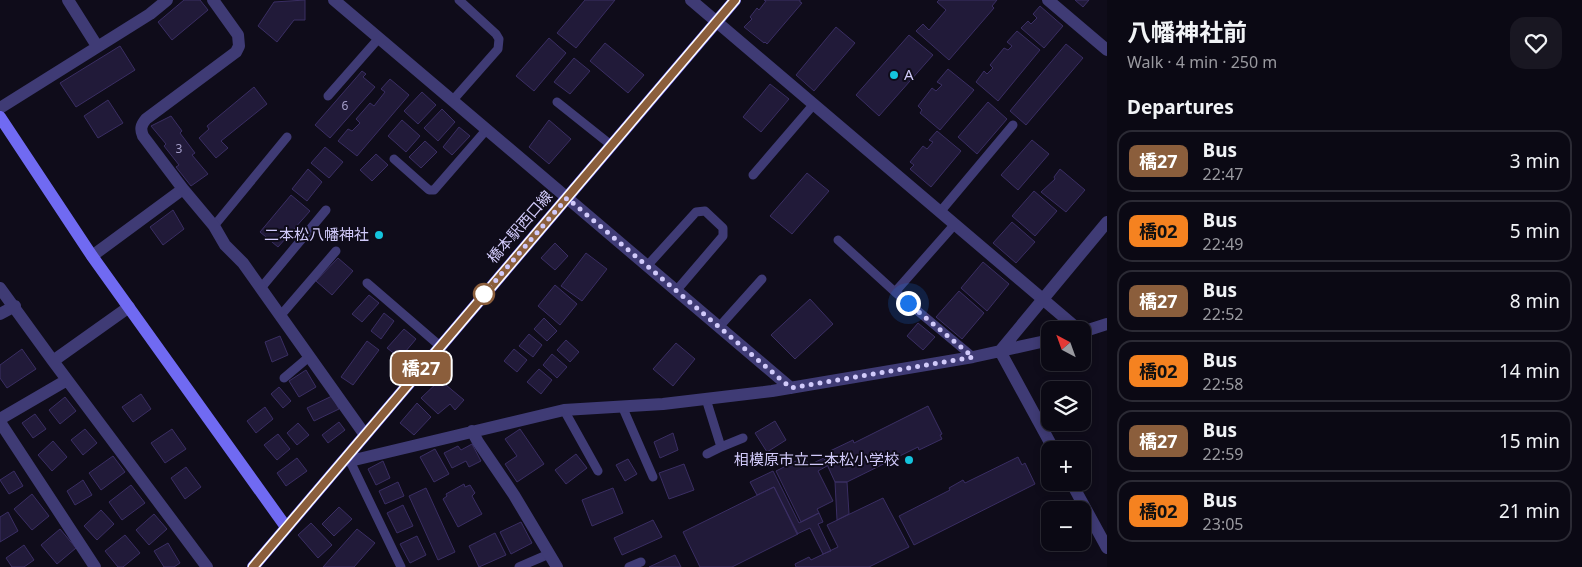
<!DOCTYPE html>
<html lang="en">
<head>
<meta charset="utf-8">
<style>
	:root { --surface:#0b0914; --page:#191722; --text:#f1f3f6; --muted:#9a9aa0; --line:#2b2a34 }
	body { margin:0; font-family:"Noto Sans","Noto Sans JP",sans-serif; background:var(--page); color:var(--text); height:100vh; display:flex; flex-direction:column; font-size:19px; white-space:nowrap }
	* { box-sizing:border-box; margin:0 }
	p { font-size:16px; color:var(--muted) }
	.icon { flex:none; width:28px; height:28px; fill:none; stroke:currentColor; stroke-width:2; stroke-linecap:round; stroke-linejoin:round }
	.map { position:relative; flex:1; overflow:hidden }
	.sheet { display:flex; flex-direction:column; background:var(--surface); width:475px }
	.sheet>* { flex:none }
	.badge { padding:0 10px; border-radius:8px; font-size:18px; line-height:32px }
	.needle { width:32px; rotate:319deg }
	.tools { position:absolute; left:1041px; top:321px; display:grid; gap:10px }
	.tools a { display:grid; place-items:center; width:50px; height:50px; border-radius:10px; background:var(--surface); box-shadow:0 2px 8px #0003,0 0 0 1px var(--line); font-size:25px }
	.you { position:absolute; width:25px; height:25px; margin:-12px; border:4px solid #fff; border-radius:50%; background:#1a73e8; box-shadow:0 0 0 8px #1a73e833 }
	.map>.badge { position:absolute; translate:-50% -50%; box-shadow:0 0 0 2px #fff }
	h2 { padding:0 20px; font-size:19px; line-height:45px }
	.round { display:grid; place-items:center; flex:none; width:52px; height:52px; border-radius:15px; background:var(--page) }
	.summary { display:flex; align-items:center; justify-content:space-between; height:85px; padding:0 20px }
	h1 { font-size:24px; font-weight:700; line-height:38px }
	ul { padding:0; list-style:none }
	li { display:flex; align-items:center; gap:15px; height:62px; margin:0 10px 8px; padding:0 10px; border:2px solid var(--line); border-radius:15px }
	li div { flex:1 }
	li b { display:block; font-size:19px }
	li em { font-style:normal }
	li .badge { min-width:55px; font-weight:700; text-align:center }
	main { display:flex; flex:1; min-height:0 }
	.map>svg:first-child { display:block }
</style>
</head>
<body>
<main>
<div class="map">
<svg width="1107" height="567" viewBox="0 0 1107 567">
	<rect width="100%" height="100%" fill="#0f0c1a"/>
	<!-- building -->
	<path fill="#211a39" stroke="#3a2e63" d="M184,0H200L208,10L172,40L158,22Z
		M305,0V20H294L277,42L258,26L274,2Z
		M585,0H615L576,48L557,33Z
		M764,0H800V2L802,3L767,44L765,42L764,43L744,27L752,19L750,17L757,8L759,10L766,1Z
		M939,0H997L992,6L994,8L949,60L916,31L923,24L929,30L946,10L937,2Z
		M1075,0H1089L1083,7Z
		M1040,6L1063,26L1044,48L1021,28L1028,21L1031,24L1037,18L1033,14Z
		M836,27L855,43L814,91L796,75Z
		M1017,31L1040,50L998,101L976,82L984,71L987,74L993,68L990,65L1004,48L1008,50L1012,46L1007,42Z
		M909,35L933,55L879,116L856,95Z
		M549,38L566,53L534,91L516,76Z
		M605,43L644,75L628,93L590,61Z
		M1066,44L1083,58L1026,125L1010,111Z
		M120,46L135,70L76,107L60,83Z
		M574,58L590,71L570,94L554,82Z
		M948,69L974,90L940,130L920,113L922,110L918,106L932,88L936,91L942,85L937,82Z
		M362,71L366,74L363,77L375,87L330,138L315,125Z
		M390,79L409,95L357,156L338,141L348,129L352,131L360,123L356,119L370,103L374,106L385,92L381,89Z
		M770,84L789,99L761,132L743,117Z
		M254,87L267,104L221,141L228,148L216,158L199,138L209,129L207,126Z
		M422,92L436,105L418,124L404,111Z
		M108,100L123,123L98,138L84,116Z
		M988,102L1007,119L977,154L958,137Z
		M442,109L455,122L438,141L424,128Z
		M171,116L182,131L180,133L195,153L192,155L208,174L191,186L176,167L179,165L164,146L166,144L151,126Z
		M402,120L420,136L406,152L388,136Z
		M549,120L571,139L549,164L529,147Z
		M459,127L470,136L452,155L443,147Z
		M937,131L961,151L931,187L910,169L914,165L910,162L923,146L927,149L933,142L929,140Z
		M1032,140L1049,154L1018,190L1001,175Z
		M425,141L437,152L421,168L409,157Z
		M325,147L343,162L329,178L311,163Z
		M376,154L388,165L372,181L360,170Z
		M308,169L322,182L307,201L292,189Z
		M1060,169L1085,190L1066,212L1041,192L1055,179L1054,177Z
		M807,173L829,191L792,234L770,216Z
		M1034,191L1057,211L1035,236L1012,216Z
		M291,195L310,211L278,247L260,232Z
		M173,210L184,229L163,245L150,227Z
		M1012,222L1035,242L1016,263L993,243Z
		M555,243L568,256L555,270L541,258Z
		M586,253L607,269L582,301L561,286Z
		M338,258L353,271L332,295L316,281Z
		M983,262L1009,284L987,311L961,288Z
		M555,285L577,304L560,325L538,306Z
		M959,291L984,313L962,339L936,317Z
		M369,295L379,303L362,322L352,314Z
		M810,299L833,324L795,359L771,335Z
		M384,313L394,321L381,339L371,331Z
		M544,318L557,331L547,341L534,329Z
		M918,323L935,337L923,350L907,336Z
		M404,329L416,339L400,358L387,348Z
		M529,334L542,345L533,357L519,346Z
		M280,336L288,355L272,362L265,342Z
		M566,340L579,352L570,362L557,350Z
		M367,341L379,350L353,385L341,377Z
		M676,343L695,359L673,386L653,369Z
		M22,349L36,369L7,388L0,378V365Z
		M514,349L527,360L517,372L504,361Z
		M552,354L567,367L557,378L543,365Z
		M539,369L552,380L541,394L527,382Z
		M306,370L316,387L299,397L289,381Z
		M440,380L464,400L455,410L450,404L438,414L421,398Z
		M279,387L291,401L283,408L271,394Z
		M141,394L151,409L133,422L122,407Z
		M332,396L339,409L314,421L307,408Z
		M65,397L76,411L60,424L49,410Z
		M417,403L431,417L414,435L400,423Z
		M928,406L942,434L940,435L942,439L919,450L918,447L847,482H835L824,458L832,454L830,451L853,440L854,443Z
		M265,407L273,419L256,433L247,421Z
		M35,414L46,429L33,438L22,423Z
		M775,421L786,440L767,452L755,433Z
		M339,422L345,430L328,443L322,435Z
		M298,423L309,435L297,445L287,433Z
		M85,429L97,443L83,455L71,440Z
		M172,429L186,449L165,463L151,443Z
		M520,429L544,464L517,482L505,464L517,456L505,439Z
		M673,433L678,450L660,458L654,442Z
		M278,434L290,449L277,460L264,445Z
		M53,441L67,457L52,471L38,455Z
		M472,444L481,461L469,467L466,461L452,468L444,453L458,446L461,450Z
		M435,449L449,474L434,482L420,457Z
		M576,454L587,468L566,484L555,470Z
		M113,456L125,472L101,490L89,473Z
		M804,457L809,465L824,458L827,466L818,471L833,501L817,509L819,513L801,522L776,471Z
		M1018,457L1022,465L1025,463L1035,484L914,545L899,516L950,490L949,488L963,480L965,483Z
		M297,458L307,471L286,486L277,473Z
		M628,459L637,474L625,481L616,465Z
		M383,461L390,478L376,485L368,469Z
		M684,464L694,490L669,499L659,473Z
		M186,467L201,487L185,499L171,478Z
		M14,471L23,486L9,494L0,480Z
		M773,471L799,523L819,513L823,522L818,524L831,551L823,554L810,528L797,534L774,487L757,495L750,482Z
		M83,480L92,495L75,505L67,491Z
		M398,482L404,496L385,504L379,491Z
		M835,482H847L849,514L837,520Z
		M464,484L465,487L470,485L475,493L472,496L482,514L458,527L443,499L447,496L446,494Z
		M131,485L145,503L122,520L109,502Z
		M774,487L798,534L732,567H700L683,532Z
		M426,488L455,552L438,560L409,496Z
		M613,488L623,513L592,526L582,500Z
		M32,494L49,516L32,530L14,509Z
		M883,498L909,547L869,567H796L795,564L809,557L811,560L838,547L827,525Z
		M403,505L413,526L397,533L387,513Z
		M339,507L352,519L334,536L322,524Z
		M101,510L114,524L97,540L84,526Z
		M8,512L18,531L0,542V517Z
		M154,514L167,529L149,545L136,530Z
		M653,520L662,537L622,555L614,538Z
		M521,522L532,543L511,554L500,532Z
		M311,523L332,545L318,558L298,535Z
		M60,529L76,548L57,564L41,545Z
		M357,529L375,543L354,567H323Z
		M495,533L506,555L479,567L469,546Z
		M125,535L140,553L123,567H118L105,551Z
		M417,536L426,555L410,563L400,544Z
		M168,543L180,563L174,567H164L154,551Z
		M24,545L34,560L24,567H12L6,558Z
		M675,555L681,567H649Z"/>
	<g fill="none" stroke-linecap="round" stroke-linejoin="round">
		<!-- lane -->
		<path stroke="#3f3b75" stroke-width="9" d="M328,96L379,38
			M453,100L498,49L499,39L496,34L459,0
			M557,102L611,145
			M394,159L429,190H434L487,129
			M753,175L814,104
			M940,212L1013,125
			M214,226L287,137
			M838,240L895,292L973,357
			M647,266L696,212L705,211L723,228V236L676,291
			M367,283L440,346
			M261,288L326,210
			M895,292L955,224
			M281,315L336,251
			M719,327L762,279
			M284,378L310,356
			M706,399L721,447L743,438
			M622,406L653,477
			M564,410L598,471
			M707,454L721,447
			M350,461L401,567
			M519,567L549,554
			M629,567L641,562"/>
		<!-- street -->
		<path stroke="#3f3b75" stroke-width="12" d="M68,0L97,46
			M213,0L238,35L239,46L236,52L146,119C141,125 140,129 143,136L183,189L214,226L225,245L243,263L365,435
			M334,0L791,388
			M691,0L1079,330
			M1048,0L1107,50
			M0,108L150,14L167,0
			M92,256L183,189
			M0,288L53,361L207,567
			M0,314L15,306
			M1082,332L1107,324
			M53,361L129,307
			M0,419L67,380
			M0,422L95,567
			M472,431L478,442L514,495L557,567
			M1054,450L1000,351L1107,222
			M346,458L350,461L564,410L663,404L772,391L973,357L1050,340
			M1071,482L1107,548"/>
		<!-- secondary -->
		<path stroke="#706af2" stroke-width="12" d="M0,117L92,256L286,527
			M253,567L735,0"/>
	</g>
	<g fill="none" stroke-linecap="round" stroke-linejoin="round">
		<!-- line casing -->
		<g stroke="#fff" stroke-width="11">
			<path id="line" d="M253,567L735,0"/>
		</g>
		<!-- line -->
		<use href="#line" stroke="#8b5e3c" stroke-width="8"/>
		<!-- walk -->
		<path stroke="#d1cafa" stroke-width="5" stroke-dasharray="0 9" d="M484,294L567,198L791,388L973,357L908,303"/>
	</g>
	<!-- markers -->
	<g fill="#14c4dd" stroke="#0f0c1a" stroke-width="2">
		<circle cx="894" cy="75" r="5"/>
		<circle cx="379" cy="235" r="5"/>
		<circle cx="909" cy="460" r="5"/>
	</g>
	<circle fill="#fff" stroke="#8b5e3c" stroke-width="2.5" cx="484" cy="294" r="10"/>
	<g text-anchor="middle" stroke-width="4" stroke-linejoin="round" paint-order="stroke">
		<!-- number labels -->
		<g font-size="12" fill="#a59eca">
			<text x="345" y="110">6</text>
			<text x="179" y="153">3</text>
		</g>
		<!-- poi labels -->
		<g font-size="15" fill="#d1cafa" stroke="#0f0c1a" text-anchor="end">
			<text x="904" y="80" text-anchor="start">A</text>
			<text x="369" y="240">二本松八幡神社</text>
			<text x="899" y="465">相模原市立二本松小学校</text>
		</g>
		<!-- street labels -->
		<g font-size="15" fill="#d1cafa" stroke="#0f0c1a">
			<text transform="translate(520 227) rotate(-49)" y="5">橋本駅西口線</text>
		</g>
	</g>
</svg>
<div class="tools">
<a><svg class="needle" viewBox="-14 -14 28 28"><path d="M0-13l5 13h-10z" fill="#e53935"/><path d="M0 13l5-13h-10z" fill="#9a9aa0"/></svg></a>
<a><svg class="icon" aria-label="layers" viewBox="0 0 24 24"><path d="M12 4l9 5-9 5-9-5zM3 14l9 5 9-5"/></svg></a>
<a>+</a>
<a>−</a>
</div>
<div class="you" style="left:908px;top:303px"></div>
<b class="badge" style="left:421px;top:368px;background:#8b5e3c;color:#fff">橋27</b>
</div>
<section class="sheet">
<div class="summary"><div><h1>八幡神社前</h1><p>Walk · 4 min · 250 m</p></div><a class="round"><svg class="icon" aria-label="heart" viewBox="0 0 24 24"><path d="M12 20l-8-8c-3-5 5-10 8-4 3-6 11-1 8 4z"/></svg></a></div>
<h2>Departures</h2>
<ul>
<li><span class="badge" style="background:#8b5e3c;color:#fff">橋27</span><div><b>Bus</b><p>22:47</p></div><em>3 min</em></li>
<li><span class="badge" style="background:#f58220;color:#111">橋02</span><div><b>Bus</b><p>22:49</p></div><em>5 min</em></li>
<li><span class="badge" style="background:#8b5e3c;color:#fff">橋27</span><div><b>Bus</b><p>22:52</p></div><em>8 min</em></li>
<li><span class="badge" style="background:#f58220;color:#111">橋02</span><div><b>Bus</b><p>22:58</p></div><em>14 min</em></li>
<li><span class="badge" style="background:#8b5e3c;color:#fff">橋27</span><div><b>Bus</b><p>22:59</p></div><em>15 min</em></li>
<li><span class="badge" style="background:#f58220;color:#111">橋02</span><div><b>Bus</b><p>23:05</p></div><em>21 min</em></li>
</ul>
</section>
</main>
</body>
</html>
